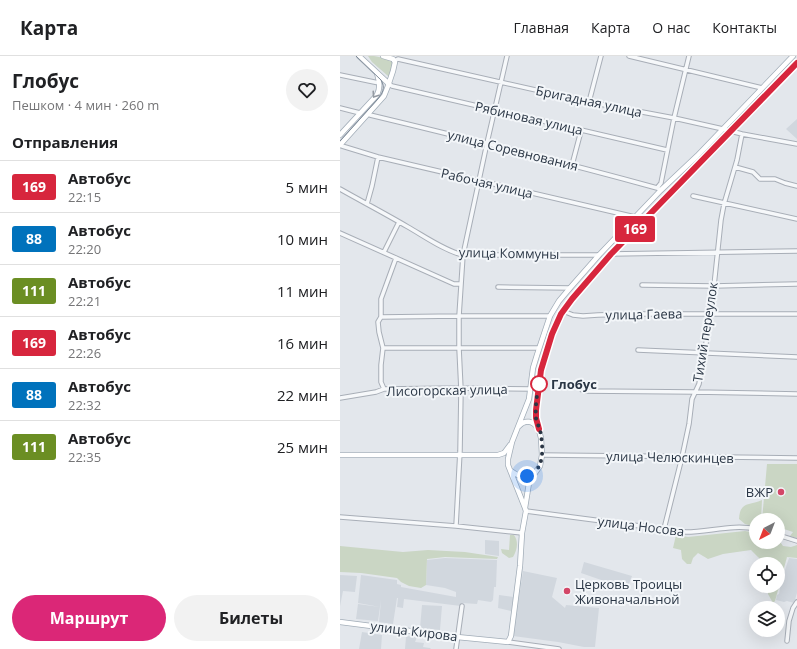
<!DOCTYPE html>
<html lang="ru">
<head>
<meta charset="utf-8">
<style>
	:root { --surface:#fff; --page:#f2f2f2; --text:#202124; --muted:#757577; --line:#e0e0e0; --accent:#db2777 }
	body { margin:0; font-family:"Open Sans",sans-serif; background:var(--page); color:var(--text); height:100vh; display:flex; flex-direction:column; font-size:15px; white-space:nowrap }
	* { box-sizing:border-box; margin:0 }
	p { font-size:13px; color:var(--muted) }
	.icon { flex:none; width:22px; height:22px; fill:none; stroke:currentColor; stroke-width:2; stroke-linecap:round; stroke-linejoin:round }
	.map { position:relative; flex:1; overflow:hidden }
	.sheet { display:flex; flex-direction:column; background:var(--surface); width:340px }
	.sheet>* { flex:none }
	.badge { padding:0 8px; border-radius:3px; font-size:14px; line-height:26px }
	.needle { width:26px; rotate:222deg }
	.buttons { position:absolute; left:409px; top:457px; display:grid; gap:8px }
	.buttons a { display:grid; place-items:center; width:36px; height:36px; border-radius:50%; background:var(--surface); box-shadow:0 4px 16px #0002; font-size:20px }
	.you { position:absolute; width:20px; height:20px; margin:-10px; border:3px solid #fff; border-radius:50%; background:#1a73e8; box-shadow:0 0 0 6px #1a73e833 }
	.map>.badge { position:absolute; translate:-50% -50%; box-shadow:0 0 0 2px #fff }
	h2 { padding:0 12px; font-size:15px; line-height:36px }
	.round { display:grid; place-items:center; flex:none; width:42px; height:42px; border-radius:21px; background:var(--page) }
	.summary { display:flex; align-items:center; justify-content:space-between; height:68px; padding:0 12px }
	h1 { font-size:19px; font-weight:700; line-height:30px }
	.primary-button { display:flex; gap:8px; margin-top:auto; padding:8px 12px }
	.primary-button a { flex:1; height:46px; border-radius:24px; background:var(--accent); color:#fff; font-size:16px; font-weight:700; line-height:46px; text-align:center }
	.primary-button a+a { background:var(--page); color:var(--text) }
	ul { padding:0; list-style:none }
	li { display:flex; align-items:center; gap:12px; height:52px; padding:0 12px; border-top:1px solid var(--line) }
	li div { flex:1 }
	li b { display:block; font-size:15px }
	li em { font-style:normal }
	li .badge { min-width:44px; font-weight:700; text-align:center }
	header { display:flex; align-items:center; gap:24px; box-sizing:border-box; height:56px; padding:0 20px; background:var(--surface); border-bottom:1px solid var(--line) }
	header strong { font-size:19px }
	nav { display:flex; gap:22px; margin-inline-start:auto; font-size:14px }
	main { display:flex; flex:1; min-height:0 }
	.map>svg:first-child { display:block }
</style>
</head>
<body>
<header>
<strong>Карта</strong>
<nav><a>Главная</a><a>Карта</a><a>О нас</a><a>Контакты</a></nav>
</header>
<main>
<section class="sheet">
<div class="summary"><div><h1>Глобус</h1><p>Пешком · 4 мин · 260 m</p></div><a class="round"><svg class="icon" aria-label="heart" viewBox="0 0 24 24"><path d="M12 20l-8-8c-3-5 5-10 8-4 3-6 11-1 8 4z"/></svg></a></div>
<h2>Отправления</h2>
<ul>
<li><span class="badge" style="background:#d7263d;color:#fff">169</span><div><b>Автобус</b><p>22:15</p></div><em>5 мин</em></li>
<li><span class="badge" style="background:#0072bc;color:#fff">88</span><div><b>Автобус</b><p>22:20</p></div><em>10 мин</em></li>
<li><span class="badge" style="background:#6b8e23;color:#fff">111</span><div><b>Автобус</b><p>22:21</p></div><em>11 мин</em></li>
<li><span class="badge" style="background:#d7263d;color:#fff">169</span><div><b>Автобус</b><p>22:26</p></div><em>16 мин</em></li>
<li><span class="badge" style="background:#0072bc;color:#fff">88</span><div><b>Автобус</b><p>22:32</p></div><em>22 мин</em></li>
<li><span class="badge" style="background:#6b8e23;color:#fff">111</span><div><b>Автобус</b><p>22:35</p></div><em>25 мин</em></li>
</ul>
<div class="primary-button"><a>Маршрут</a><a>Билеты</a></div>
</section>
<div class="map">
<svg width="457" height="593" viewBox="0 0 457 593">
	<rect width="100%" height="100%" fill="#e3e7ec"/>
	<!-- built -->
	<path fill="#d1d7de" d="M457,63V83L446,73Z
		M145,484L159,485V500L145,498Z
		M105,502L157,504L156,531H154L153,544L151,546L138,544L137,548L122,547L121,550L64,543L63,552L57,551L58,542H57L53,568L39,566L41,544L40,551L18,547L21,519L57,524V528L61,529V531L116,541V536L105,532L86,529L87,504Z
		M449,502L457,503V537L454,547L447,545L444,546L436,544L437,539L439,538L441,526Z
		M244,506L292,520L286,535L269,527L268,530L266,529L267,526L241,517Z
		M183,515L217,522L212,541L225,552L226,549L259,552L255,591H244L218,586L173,580Z
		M0,519L17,520L15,536L3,535L0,550Z
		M159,539L174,541L171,555L158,552Z
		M18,548L40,551L38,565L16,563Z
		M82,549L102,550L100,574L80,572Z
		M22,576L42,579L41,593H19Z
		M67,580L77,581L75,586L84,587L83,591L90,592L91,593H65L66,581Z"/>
	<!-- green -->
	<path fill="#cad6c4" d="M28,0H34L49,3L53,7L49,21L48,20L32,6Z
		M427,408H457V482L450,480L453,476L438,471V464H422Z
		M422,444L421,464H416V471L405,468L399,463C400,445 409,450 422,444Z
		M405,475L416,477V486H438V483L443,490L451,491L457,489V502L447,501L435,545L433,547L428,538V530H438V508H425L411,494L383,498L368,503L358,497L353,502L351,508H347L342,503L341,494L333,492L336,479L348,481Z
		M170,479H174C179,486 177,494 173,501L169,502L162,497L161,493L169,494Z
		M0,490L63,496L88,494L125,496L158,501L157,503L105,501L87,503L86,529L81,532L69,530L61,526L57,522L21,517L0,516Z"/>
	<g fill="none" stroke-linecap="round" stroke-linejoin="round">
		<!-- minor casing -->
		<g stroke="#a8aeb7" stroke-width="5.5">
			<path id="minor" d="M289,0L422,32
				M54,5L58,3L249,46L334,62L383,73L402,78L457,88
				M0,19L39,27
				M49,28L52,30L327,94
				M249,46L261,0
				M0,52L20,57
				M29,57L30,59C126,82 222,106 317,132L321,134
				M0,89L2,90L38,101L295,161
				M232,109L241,75
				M395,111L413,116L420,123H435L445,127L457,130
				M317,132L321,127L334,62L349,0
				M0,133C23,146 46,158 68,171C84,180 105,195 123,199H259
				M353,140L457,163
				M27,148L32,130L38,101
				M0,177L114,228H120
				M44,196L59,166
				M271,198L457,195
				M302,229L374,230L457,228
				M158,231L230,232
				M223,255L233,259L243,260L258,259L296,258H457
				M41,261L119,260H210
				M43,292H199
				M298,294L457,301
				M242,330V334L244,335L355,336L457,338
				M44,333L41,326V309L43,292L39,276L38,266L41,261V243L56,202
				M0,342L36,336L44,333L121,332L191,333
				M202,399L457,402
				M186,455L346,476C369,476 393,468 416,473
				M0,461L116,470L182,477
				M116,470L120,395L121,334L119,292V260L123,199L147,87L167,0
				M324,473L342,401L349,368L352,343L359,328L371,258L381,164L384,148L397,104L402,78
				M438,479L457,485
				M447,585L449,565L453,552L457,546
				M168,586L219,593
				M116,593L122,550"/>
		</g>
		<!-- major casing -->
		<g stroke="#a2adb8" stroke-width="6">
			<path id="major" d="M19,0L49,28
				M0,79L37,39C41,30 39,26 37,17
				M0,89L44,40L48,30L53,15L55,6L53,3L43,0
				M179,370C185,363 193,365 198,372
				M0,399H158L164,397L170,389
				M171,415C178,421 185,421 194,418
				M185,452L168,409V403L172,386L189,343L193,312L197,299L210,260L219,245L230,232L259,199L321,134L357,100L453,0
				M0,566L117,581L168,586L171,580L180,510L182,477L186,455L185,452L189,427L190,424L200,410L202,399L201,382L196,363L197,345L201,314L212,278L221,258L232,243L271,198L457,7"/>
		</g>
		<!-- minor -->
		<use href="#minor" stroke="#f6f8fa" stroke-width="3.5"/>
		<!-- major -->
		<use href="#major" stroke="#fff" stroke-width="4.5"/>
		<!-- tram -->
		<path stroke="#7c8896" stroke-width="1" d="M0,85L37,44C42,38 46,32 41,24L16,0"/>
	</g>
	<!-- one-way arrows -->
	<defs><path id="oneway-chevron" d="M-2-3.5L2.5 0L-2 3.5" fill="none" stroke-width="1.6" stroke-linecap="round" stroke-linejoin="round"/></defs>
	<use stroke="#949aa2" href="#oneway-chevron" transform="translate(35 39) rotate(124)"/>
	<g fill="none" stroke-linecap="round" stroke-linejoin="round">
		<!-- line casing -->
		<g stroke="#fff" stroke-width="9">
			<path id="line" d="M199,373L196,362V354L201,314L212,278L221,258L232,243L271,198L457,7"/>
		</g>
		<!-- line -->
		<use href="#line" stroke="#d7263d" stroke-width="6"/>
		<!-- walk -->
		<path stroke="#2a3645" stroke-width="4" stroke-dasharray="0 7.2" d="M187,420C206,415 203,389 200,374C199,370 196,366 196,362C195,352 197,337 199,328"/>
	</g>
	<!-- markers -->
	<circle fill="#fff" stroke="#d7263d" stroke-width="2" cx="199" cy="328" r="8"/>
	<g fill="#d34667" stroke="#f3f6f9" stroke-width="1.5">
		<circle cx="441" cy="436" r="4"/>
		<circle cx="227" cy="535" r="4"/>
	</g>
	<g text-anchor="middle" stroke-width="4" stroke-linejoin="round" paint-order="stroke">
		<!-- street labels -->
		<g font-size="13" fill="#2a3645" stroke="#f3f6f9">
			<text transform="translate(249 45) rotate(12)" y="5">Бригадная улица</text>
			<text transform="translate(189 62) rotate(13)" y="5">Рябиновая улица</text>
			<text transform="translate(173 94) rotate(14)" y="5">улица Соревнования</text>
			<text transform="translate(147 127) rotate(13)" y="5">Рабочая улица</text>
			<text transform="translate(169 197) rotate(1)" y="5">улица Коммуны</text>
			<text transform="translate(304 258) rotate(-1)" y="5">улица Гаева</text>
			<text transform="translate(365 276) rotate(-81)" y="5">Тихий переулок</text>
			<text transform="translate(107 334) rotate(-1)" y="5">Лисогорская улица</text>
			<text transform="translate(330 401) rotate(1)" y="5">улица Челюскинцев</text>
			<text transform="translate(301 470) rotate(7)" y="5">улица Носова</text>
			<text transform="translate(74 575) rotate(7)" y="5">улица Кирова</text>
		</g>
		<!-- stop labels -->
		<g font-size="13" font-weight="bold" fill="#2a3645" stroke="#f3f6f9" text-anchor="start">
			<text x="211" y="333">Глобус</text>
		</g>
		<!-- poi labels -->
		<g font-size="13" fill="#2a3645" stroke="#f3f6f9" text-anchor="end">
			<text x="433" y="441">ВЖР</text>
			<text x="235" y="533" text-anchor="start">Церковь Троицы<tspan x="235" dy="15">Живоначальной</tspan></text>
		</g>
	</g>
</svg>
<div class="buttons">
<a><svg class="needle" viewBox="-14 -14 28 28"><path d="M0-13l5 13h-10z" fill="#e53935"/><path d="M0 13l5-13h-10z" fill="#757577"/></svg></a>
<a><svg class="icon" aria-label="locate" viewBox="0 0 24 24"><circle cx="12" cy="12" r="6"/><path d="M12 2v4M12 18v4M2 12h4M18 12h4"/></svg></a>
<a><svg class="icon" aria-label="layers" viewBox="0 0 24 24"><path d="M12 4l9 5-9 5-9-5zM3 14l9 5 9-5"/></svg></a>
</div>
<div class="you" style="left:187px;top:420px"></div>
<b class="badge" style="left:295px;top:173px;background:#d7263d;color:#fff">169</b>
</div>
</main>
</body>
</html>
